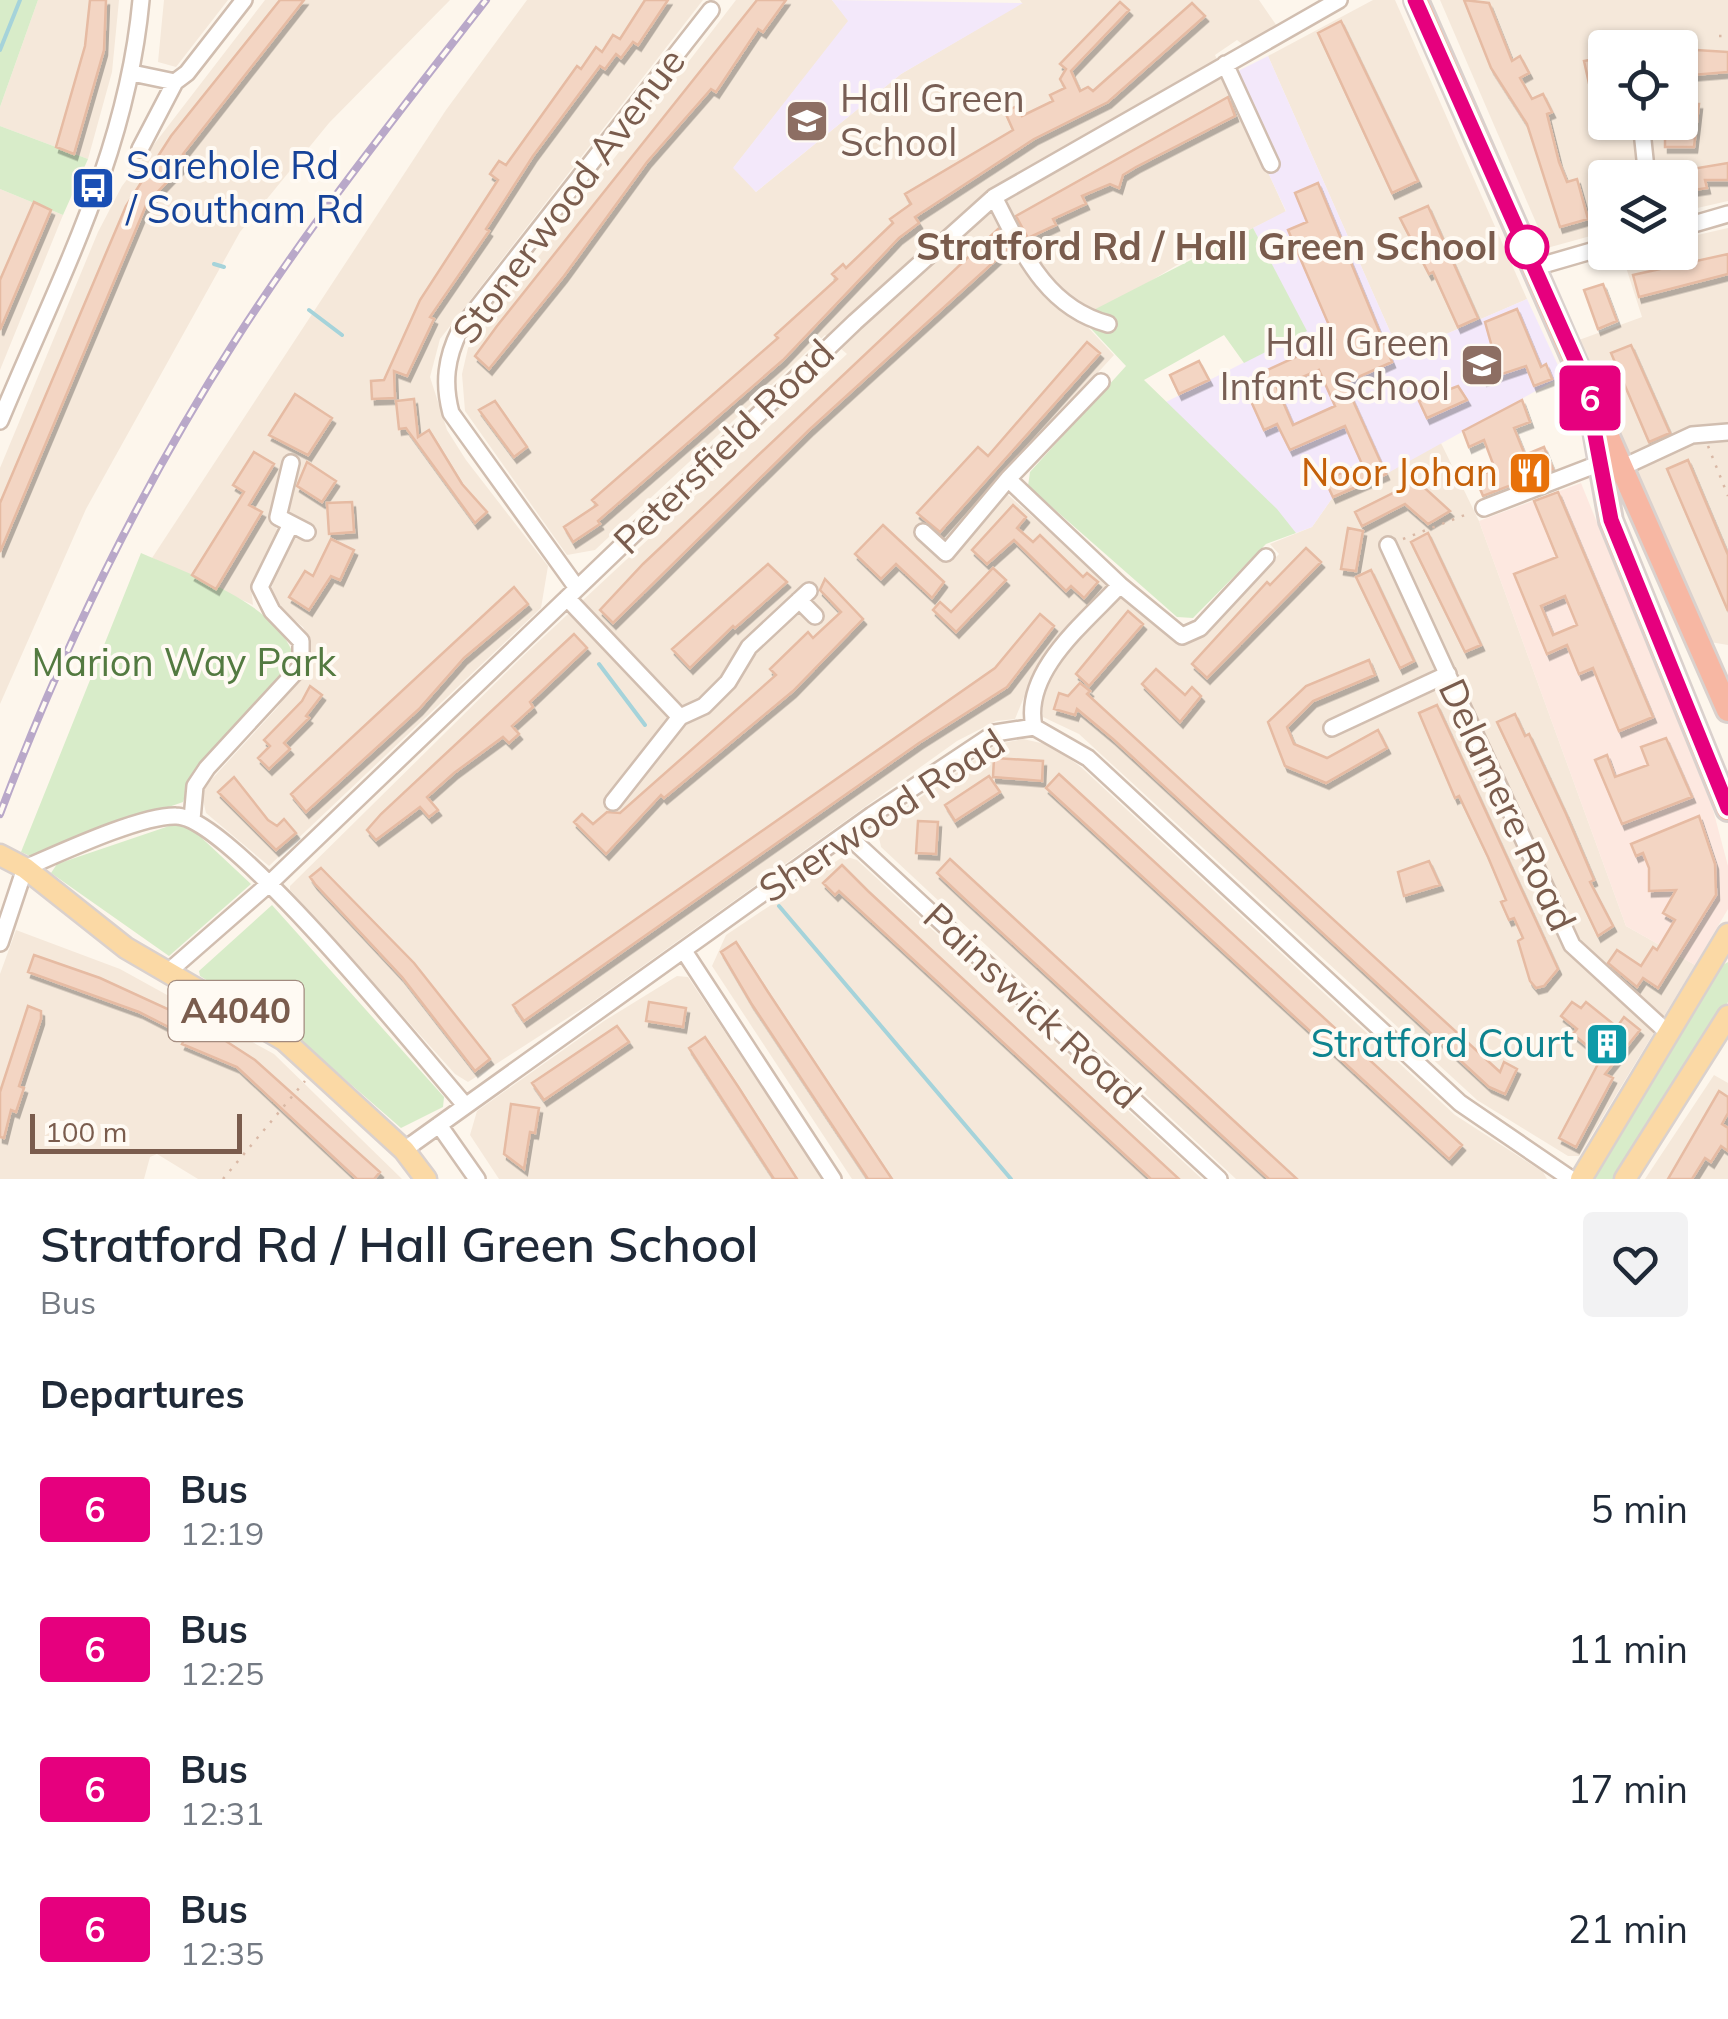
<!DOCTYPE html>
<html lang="en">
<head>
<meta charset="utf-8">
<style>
	:root { --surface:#fff; --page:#f2f2f3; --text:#1f2937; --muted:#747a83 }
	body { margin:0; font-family:Mulish,sans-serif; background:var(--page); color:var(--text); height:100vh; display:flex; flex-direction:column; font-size:38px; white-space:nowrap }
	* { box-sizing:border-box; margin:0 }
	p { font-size:32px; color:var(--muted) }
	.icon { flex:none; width:55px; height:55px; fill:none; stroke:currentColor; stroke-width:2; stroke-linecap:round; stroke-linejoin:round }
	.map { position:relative; height:1179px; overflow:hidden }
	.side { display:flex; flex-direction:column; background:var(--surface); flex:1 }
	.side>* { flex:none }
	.badge { padding:0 20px; border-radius:8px; font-size:35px; line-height:65px }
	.controls { position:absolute; left:1588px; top:30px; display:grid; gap:20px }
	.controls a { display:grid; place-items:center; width:110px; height:110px; border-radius:10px; background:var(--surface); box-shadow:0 2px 8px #0004; font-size:50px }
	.scale { position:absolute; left:30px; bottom:25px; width:212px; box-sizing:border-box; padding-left:10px; border:5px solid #7a5c4d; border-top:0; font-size:28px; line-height:35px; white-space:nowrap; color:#7a5c4d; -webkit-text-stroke:8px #fffaf3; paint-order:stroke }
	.map>.badge { position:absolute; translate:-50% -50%; box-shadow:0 0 0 5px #fff }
	h2 { padding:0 40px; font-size:38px; line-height:90px }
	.round { display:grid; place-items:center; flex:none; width:105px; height:105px; border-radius:10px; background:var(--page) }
	.overview { display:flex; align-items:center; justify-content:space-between; height:170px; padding:0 40px }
	h1 { font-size:48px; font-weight:600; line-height:75px }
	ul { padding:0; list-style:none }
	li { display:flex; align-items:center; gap:30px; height:140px; padding:0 40px }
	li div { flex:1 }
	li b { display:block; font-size:38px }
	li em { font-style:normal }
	li .badge { min-width:110px; font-weight:700; text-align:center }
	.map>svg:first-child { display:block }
</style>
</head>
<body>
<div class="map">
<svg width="1728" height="1179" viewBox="0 0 1728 1179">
	<defs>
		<filter id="shadow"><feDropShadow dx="3" dy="5.5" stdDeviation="0" flood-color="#0004"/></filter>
	</defs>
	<rect width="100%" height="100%" fill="#fdf6ec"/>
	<!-- residential -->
	<path fill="#f5e8da" d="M38,0H119L112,72L88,159L0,126V107Z
		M164,0H228L176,67L158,62Z
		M265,0H450L329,123L240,232L86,509L0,704V468L98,232L122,186Z
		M527,0H703L440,339L430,377L447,430L466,460L548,566L541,608L269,866L206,813L201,791L277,708L311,661V643L303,627L276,605L272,588L274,573L294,538L306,540L313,526L279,506L272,519L278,532L251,587L253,605L152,558L446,110Z
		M736,0H832L849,21L734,167L756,192L901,74L1022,3L1020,0H1259L1281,32L1248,49L1237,40L1215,55L1286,212L1177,265L1083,322L1114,355L996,484L1120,595L1186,645L1207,631L1279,554L1270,544L1312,527L1333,497L1386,474L1440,441L1479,521L1626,926L1695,965L1579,1156H1568L1477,1100L1079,734L1043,717V701L1024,697L1015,719L996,721L957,741L591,1003L468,1082L455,1074L290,890V886L523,656L847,354L825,335L595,550L567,555L465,411L462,374L468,348Z
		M1373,0H1395L1527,299L1400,354L1268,56Z
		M1440,0H1728V201L1680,212V178L1653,177L1647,122H1680V48H1605V122L1625,123L1638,133V162L1643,177L1605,178V232L1547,248Z
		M0,189L63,215L0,370Z
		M1728,228V645L1704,641L1594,386L1579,340L1642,317L1622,255L1680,252V239Z
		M1023,739L1050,745L1081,767L1455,1115L1543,1172L1547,1179H1236L881,847L878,833L883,823L998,744Z
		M844,856L857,860L1202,1179H852L712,966L726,935Z
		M16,930L120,969L274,1054L402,1179H198L157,1154L150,1157L144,1179H0V974Z
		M677,976L688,977L823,1179H499L470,1135L477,1111L604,1021Z
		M1714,1075L1728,1083V1179H1645Z"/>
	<!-- commercial -->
	<path fill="#fde8e0" d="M1581,483L1712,806L1728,866V909L1695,965L1626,926L1479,521Z"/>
	<!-- education -->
	<path fill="#f3e8fa" d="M832,0L1023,3L901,74L756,192L733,168L848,21Z
		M1268,56L1400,354L1527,299L1563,376L1386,474L1333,497L1312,527L1296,533L1166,402L1306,331L1253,228L1286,211L1224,78Z"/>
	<!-- green -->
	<path fill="#d8ecc9" d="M0,0H38L0,107Z
		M0,126L88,159L63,215L0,189Z
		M1253,228L1307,331L1244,363L1224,335L1144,380L1277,509L1296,533L1266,544L1193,618L1177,617L1028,486L1030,472L1126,366L1080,317Z
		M141,553C189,574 271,601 292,651L286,669L190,780L183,802L30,856L21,852Z
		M175,824L190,827L251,884L169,956L51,873L57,864Z
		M272,905L444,1097L443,1107L401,1128L293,1034L200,976L199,971Z
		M1728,962V1002L1620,1179H1592L1721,966Z"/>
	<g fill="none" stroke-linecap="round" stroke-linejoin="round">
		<!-- stream -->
		<path stroke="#a5d3da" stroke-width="4" d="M0,50L20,0
			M214,264L224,267
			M309,310L342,335
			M599,664L645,725
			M779,906L1011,1179"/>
	</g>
	<!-- building -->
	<path fill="#f3d5c3" stroke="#e6bba3" stroke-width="2.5" fill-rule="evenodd" filter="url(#shadow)" d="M90,0H106L104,50L74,154L56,147L85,46Z
		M280,0H304L183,154L189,159L147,203L0,552V503L126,206L171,136Z
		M645,0H668L638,45L633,42L621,58L616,54L605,69L600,66L533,156L486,229L489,231L430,317L434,319L407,376L394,371L395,398L372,399L371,381L384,380L420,300L498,180L490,174L499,161L506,165L577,66L581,69L596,47L602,52L613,35L620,39Z
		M757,0H786L763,32L758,29L716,92L711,89L647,162L564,276L489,369L475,356L497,326Z
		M1464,0L1489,3L1512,61L1520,56L1529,73L1520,78L1532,99L1543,94L1552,112L1547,114L1559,162L1567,182L1577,179L1588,219L1560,227L1527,124L1491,68Z
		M1120,2L1129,10L1071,71L1080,91L1088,87L1093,91L1192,3L1205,16L1108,102L1034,139L915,217L919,223L899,238L783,360L598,521L600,524L573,542L564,527L597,505L592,500L778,338L775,335L837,279L832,274L843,264L846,268L893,223L890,219L911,204L905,194L1013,130L1005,112L1017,106L1022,116L1053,101L1050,95L1065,88L1060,79L1066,69L1060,64Z
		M1341,21L1418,181L1392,193L1318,33Z
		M1680,49L1728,52V72L1680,76Z
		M1605,57V104L1594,106L1584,61Z
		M1228,97L1235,116L1136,167L1123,175L1119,188L1110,184L1082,196L1086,204L1053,219L1056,225L1028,238L1016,216Z
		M1680,104H1699L1694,147H1665V126L1680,122Z
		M1728,163V180H1705L1707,188L1680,192V171Z
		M1318,183L1392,362L1345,383L1386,474L1333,497L1325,480L1362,464L1345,426L1290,450L1277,424L1264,430L1250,399L1269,391L1261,373L1335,339L1288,230L1307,222L1295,193ZM1319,370L1335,406L1293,425L1277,388Z
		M34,202L51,210L0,330V280Z
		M1428,206L1478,318L1458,327L1433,272L1429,274L1400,218Z
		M998,229L1008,249L809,430L613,623L600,610L643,564Z
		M1728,254V274L1639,297L1633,275Z
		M1603,284L1617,321L1598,329L1584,290Z
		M1517,309L1541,367L1546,364L1552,379L1534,386L1526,366L1484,380L1478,365L1495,358L1485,322Z
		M1087,342L1100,353L940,532L917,513L978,447L988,456Z
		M1631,345L1670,433L1649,442L1611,353Z
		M1199,361L1209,380L1179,394L1170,375Z
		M1458,386L1467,400L1427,418L1419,401Z
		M295,394L332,418L308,455L269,435Z
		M414,399L418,437L429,430L462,484L487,512L475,523L406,428L399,429L396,401Z
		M1522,400L1530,422L1514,428L1525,455L1544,447L1553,469L1483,496L1475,477L1495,469L1484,440L1469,447L1463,431Z
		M495,401L527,447L514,457L479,410Z
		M254,452L274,464L249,505L262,512L216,589L192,575L244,492L233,485Z
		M1688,460L1728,555V611L1667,469Z
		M307,462L336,481L322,502L297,486Z
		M1417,481L1450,511L1428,524L1405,504L1362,526L1355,512Z
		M1558,492L1653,717L1619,731L1593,668L1579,674L1567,645L1547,654L1514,574L1557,557L1534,501ZM1565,596L1577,625L1553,635L1541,606Z
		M352,502L354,532L329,534L327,503Z
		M1013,505L1026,517L1017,528L1033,542L1040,535L1083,577L1087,573L1098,582L1084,598L1071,586L1066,591L1014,540L987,564L972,550Z
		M883,525L944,582L932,598L896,564L881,579L855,554Z
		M1348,528L1363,531L1356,571L1341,569Z
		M1428,533L1481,645L1465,652L1411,542Z
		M331,539L354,550L340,580L331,576L309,610L289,597L305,571L313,576Z
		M1306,548L1321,562L1207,678L1192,664L1267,582L1270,585Z
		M768,564L787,582L735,628L733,626L690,668L672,649Z
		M993,568L1006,580L956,632L933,610L940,602L951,612Z
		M1371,570L1414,661L1400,668L1356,577Z
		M825,579L863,619L793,691L664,798L661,795L606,854L574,822L582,814L593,824L607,812L620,813L776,675L770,669L808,632L813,638L841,612L820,590Z
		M514,587L528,604L464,658L419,709L306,812L291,794Z
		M1128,611L1143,624L1089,686L1076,674Z
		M1040,614L1054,626L1007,687L919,743L524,1021L513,1005L995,668Z
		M574,634L587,648L530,702L533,707L512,726L519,734L509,743L503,737L454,773L427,797L438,810L429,817L420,807L376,840L367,830L381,814Z
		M1369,660L1375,675L1313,701L1287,727L1294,744L1327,758L1378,730L1387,748L1326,783L1285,766L1268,722L1306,686Z
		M1156,669L1185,695L1192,687L1201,696L1180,722L1142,684Z
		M1080,683L1090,691L1087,694L1500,1072L1504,1062L1517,1069L1505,1094L1489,1087L1113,739L1077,709L1075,715L1054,709L1059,693L1068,696Z
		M310,686L322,695L306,716L309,718L284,743L290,749L269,769L258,758L270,746L264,740L302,701Z
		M1437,705L1558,969L1544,986L1536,988L1530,981L1518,941L1523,938L1514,918L1509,920L1501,902L1506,900L1488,857L1459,796L1455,798L1419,713Z
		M1515,714L1525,736L1529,734L1566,814L1594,880L1590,882L1613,926L1598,936L1497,722Z
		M1666,738L1692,797L1622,824L1595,760L1607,755L1615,777L1648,765L1641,747Z
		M994,758L1043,761L1042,781L993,777Z
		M1059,774L1462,1145L1449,1159L1046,788Z
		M989,776L1000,792L955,821L945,805Z
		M234,777L268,820L277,826L284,819L296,833L276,850L218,792Z
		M1699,816L1715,864L1716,895L1658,988L1643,978L1637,987L1608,963L1617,950L1641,966L1653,947L1657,950L1675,920L1663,913L1676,890L1649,891V868L1643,853L1636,856L1631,844Z
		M918,821L938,822L936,854L916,853Z
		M950,859L1220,1108L1297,1179H1269L968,902L937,873Z
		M1429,861L1440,885L1404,896L1398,872Z
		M842,865L868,891L1179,1179H1151L839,891L835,895L823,883Z
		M321,868L414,963L490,1059L475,1071L402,977L315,884L310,877Z
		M736,942L768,992L892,1179H868L751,1003L721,952Z
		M34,955L100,978L198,1023L255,1060L380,1172L374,1179H357L237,1067L182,1044L186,1036L139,1012L28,972Z
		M649,1002L686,1008L683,1027L646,1021Z
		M1572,1002L1581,1008L1586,1002L1617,1027L1624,1017L1640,1030L1605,1074L1613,1078L1576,1147L1559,1138L1599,1062L1592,1057L1596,1053L1573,1034L1577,1029L1561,1016Z
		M28,1006L41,1011V1019L19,1086L24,1088L16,1112L11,1110L4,1138L0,1137V1092Z
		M617,1026L629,1042L544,1100L532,1083Z
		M705,1037L739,1088L797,1179H774L689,1048Z
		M1719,1091L1728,1097V1113L1722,1124L1728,1128V1151L1721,1146L1711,1162L1705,1158L1692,1179H1668Z
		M511,1104L539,1108L535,1133L530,1132L524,1169L504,1154Z"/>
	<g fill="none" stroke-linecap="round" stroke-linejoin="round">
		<!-- minor casing -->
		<g stroke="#d1beb0" stroke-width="20">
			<path id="minor" d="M1225,64L1271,164
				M132,73L175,82
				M1641,122L1647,178
				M140,149L175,82L187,73L244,0
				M994,197C1022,251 1045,307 1108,324
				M1680,228L1728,214
				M1536,267L1605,247
				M1101,382L1008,479L1120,585L1182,636L1200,628L1266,557
				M0,421C58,281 127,154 141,0
				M291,463L278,517L307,532
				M1623,467L1692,435L1728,432
				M1484,508L1598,464
				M923,532L946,553L1008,479
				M1388,545L1572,945L1668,1033
				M577,588L451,413C443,383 446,358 460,330L711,10
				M567,598L680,717
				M799,600L815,616
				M1034,727C1022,671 1086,622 1120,585
				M1332,728L1448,674
				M613,802L680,717L704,706L728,682L749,647L809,591
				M192,819L195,786L207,768L301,666V641L272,611L260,587L291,524
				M846,834L1219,1179
				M0,943L25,868C60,853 141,815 176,816C230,816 422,1056 465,1105
				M684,951L833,1179
				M167,973L270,883L855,322L994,197L1339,0
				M439,1125L477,1179
				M404,1150L872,815L995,733L1034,727L1088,758L1460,1103L1571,1179"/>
		</g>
		<!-- major casing -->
		<g stroke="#dad1cd" stroke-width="25">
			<path id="major" d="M0,855L25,868L126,948L284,1040L404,1150L426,1179
				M1581,1179L1728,934
				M1625,1179L1728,1016"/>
		</g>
		<!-- highway casing -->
		<g stroke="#dad1cd" stroke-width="28">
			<path id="highway" d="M1416,0L1728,710
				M1592,414L1611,521L1728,809"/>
		</g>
		<!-- path -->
		<path stroke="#d9b8a5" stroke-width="2.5" stroke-dasharray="2.5 8" stroke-linecap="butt" d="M1719,36H1728
			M1708,446L1728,496
			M1403,539L1470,513
			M223,1179L305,1081"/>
		<!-- minor -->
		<use href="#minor" stroke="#fff" stroke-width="15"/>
		<!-- major -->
		<use href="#major" stroke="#fbd9a5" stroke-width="20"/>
		<!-- highway -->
		<use href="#highway" stroke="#f7b7a3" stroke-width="22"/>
		<!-- rail casing -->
		<g stroke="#b9a8c9" stroke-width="8">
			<path id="rail" d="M0,814C62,650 140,489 235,341C311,222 400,111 486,0"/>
		</g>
		<!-- rail -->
		<use href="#rail" stroke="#fffaf3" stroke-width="4" stroke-dasharray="11" stroke-linecap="butt"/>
	</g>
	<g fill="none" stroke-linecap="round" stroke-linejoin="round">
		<!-- line casing -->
		<g stroke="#fff" stroke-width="22">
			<path id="line" d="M1415,0L1585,382L1611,520L1728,808"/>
		</g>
		<!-- line -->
		<use href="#line" stroke="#e6007e" stroke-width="15"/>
	</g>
	<!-- icons -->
	<defs>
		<g id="school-square" transform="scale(2.25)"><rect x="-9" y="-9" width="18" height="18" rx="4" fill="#8d6e63" stroke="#fffaf3"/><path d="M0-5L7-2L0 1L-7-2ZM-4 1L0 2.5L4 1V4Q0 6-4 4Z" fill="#fff"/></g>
		<g id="bus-square" transform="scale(2.25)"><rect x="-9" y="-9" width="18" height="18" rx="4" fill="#1a4fb4" stroke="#fffaf3"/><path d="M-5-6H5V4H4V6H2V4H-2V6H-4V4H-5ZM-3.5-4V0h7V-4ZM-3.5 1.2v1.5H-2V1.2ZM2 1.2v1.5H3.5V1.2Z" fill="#fff"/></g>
		<g id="restaurant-square" transform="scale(2.25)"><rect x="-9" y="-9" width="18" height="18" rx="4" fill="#e8710a" stroke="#fffaf3"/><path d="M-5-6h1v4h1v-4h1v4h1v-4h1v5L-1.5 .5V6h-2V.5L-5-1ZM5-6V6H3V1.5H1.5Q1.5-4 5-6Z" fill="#fff"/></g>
		<g id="building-square" transform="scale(2.25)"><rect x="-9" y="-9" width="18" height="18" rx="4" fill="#0f9aa8" stroke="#fffaf3"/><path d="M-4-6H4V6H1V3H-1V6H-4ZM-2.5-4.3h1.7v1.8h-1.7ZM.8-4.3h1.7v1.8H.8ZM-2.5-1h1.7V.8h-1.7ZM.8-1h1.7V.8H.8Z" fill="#fff"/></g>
	</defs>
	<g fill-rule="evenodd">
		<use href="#school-square" x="807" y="121"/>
		<use href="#bus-square" x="93" y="188"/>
		<use href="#school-square" x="1482" y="365"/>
		<use href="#restaurant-square" x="1530" y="473"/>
		<use href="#building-square" x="1607" y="1044"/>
	</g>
	<!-- markers -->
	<circle fill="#fff" stroke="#e6007e" stroke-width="5" cx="1527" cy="247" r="20"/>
	<g text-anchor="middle" stroke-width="8" stroke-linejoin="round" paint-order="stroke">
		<!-- shield labels -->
		<rect fill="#fffaf3" stroke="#a28b7f" stroke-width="2.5" x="168.5" y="981" width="135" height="60" rx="8"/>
		<g font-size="35" font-weight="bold" fill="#7a5c4d">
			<text x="236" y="1023">A4040</text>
		</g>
		<!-- education labels -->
		<g font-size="38" fill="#785e54" stroke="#fffaf3" text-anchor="start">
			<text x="840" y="112">Hall Green<tspan x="840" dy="44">School</tspan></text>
			<text x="1450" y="356" text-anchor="end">Hall Green<tspan x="1450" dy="44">Infant School</tspan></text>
		</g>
		<!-- transit labels -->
		<g font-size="38" fill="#164399" stroke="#fffaf3" text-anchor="start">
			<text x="126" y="179">Sarehole Rd<tspan x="126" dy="44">/ Southam Rd</tspan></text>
		</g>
		<!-- street labels -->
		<g font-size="38" fill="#7a5c4d" stroke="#fffaf3">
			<text transform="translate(569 196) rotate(-53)" y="13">Stonerwood Avenue</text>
			<text transform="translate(724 447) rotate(-44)" y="13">Petersfield Road</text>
			<text transform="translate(1507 805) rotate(65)" y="13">Delamere Road</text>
			<text transform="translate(882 816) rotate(-33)" y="13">Sherwood Road</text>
			<text transform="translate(1032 1006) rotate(43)" y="13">Painswick Road</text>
		</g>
		<!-- stop labels -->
		<g font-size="38" font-weight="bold" fill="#7a5c4d" stroke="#fffaf3" text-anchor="end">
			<text x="1497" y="260">Stratford Rd / Hall Green School</text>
		</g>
		<!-- food labels -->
		<g font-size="38" fill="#c56008" stroke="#fffaf3" text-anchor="end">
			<text x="1498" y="486">Noor Johan</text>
		</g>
		<!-- park labels -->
		<g font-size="38" fill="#537a41" stroke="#fffaf3">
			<text x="184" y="676">Marion Way Park</text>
		</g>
		<!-- culture labels -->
		<g font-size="38" fill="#0d838f" stroke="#fffaf3" text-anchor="end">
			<text x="1574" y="1057">Stratford Court</text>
		</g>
	</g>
</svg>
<div class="controls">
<a><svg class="icon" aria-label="locate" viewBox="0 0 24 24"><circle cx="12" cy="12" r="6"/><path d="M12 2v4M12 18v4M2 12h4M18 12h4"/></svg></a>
<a><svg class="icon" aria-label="layers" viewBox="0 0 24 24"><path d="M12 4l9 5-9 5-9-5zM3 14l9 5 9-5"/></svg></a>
</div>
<div class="scale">100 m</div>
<b class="badge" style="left:1590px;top:398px;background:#e6007e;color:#fff">6</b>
</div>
<section class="side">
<div class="overview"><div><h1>Stratford Rd / Hall Green School</h1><p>Bus</p></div><a class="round"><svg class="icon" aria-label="heart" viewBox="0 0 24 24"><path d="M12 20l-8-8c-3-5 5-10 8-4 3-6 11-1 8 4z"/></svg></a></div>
<h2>Departures</h2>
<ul>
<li><span class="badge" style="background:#e6007e;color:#fff">6</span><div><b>Bus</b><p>12:19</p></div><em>5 min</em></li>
<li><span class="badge" style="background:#e6007e;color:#fff">6</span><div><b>Bus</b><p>12:25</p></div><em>11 min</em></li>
<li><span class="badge" style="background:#e6007e;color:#fff">6</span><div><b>Bus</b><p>12:31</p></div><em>17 min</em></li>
<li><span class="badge" style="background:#e6007e;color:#fff">6</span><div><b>Bus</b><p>12:35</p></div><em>21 min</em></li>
</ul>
</section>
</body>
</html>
